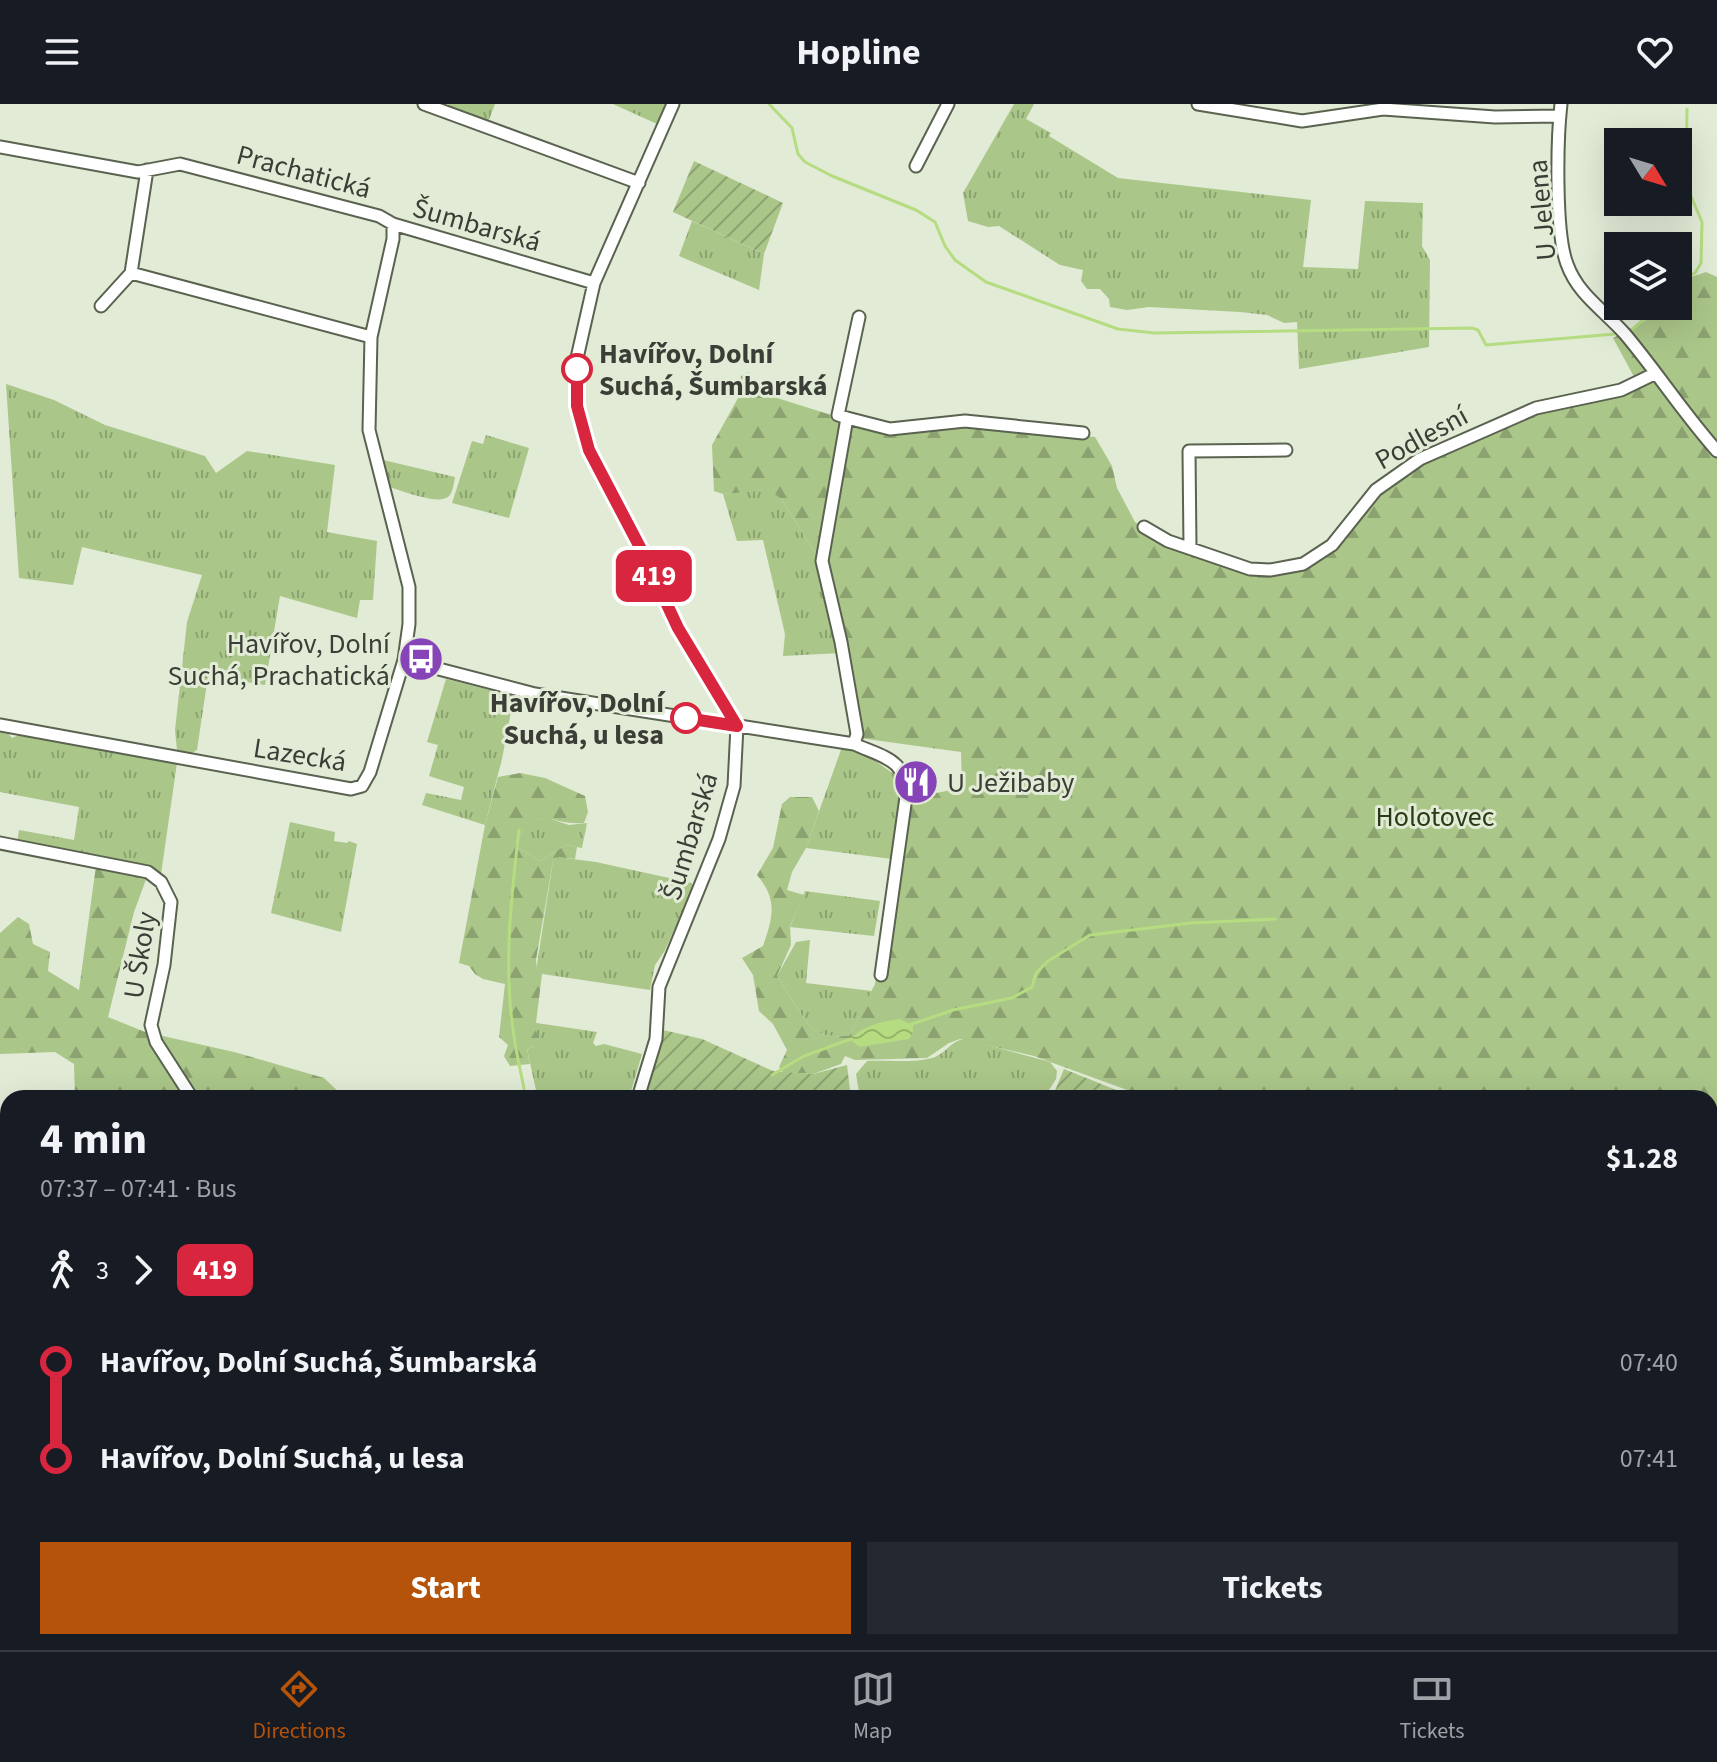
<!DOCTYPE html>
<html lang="en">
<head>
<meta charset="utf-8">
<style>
	:root { --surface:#171b24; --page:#242831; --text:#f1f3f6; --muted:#9ea1a6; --line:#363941; --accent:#b45309 }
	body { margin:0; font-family:"Source Sans 3",sans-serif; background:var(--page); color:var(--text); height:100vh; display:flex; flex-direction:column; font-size:30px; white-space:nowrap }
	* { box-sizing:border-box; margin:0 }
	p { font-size:26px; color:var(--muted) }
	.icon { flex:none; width:44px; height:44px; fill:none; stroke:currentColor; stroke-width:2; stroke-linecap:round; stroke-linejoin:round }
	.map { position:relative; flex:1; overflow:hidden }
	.drawer { position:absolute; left:0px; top:986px; width:1718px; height:560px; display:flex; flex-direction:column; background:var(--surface); border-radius:24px 24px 0 0; box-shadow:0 8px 32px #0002 }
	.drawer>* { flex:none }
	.badge { padding:0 16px; border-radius:12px; font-size:28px; line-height:52px }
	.needle { width:52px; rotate:128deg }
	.buttons { position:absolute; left:1604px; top:24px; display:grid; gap:16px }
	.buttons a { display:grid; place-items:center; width:88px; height:88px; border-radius:0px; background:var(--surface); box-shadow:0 8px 32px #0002; font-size:40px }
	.map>.badge { position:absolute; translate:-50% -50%; box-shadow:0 0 0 4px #fff }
	.legs { display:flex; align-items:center; gap:12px; height:88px; padding:0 40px; font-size:26px }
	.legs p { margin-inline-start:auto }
	.overview { display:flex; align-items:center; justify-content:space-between; height:136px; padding:0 40px }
	h1 { font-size:44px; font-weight:700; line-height:60px }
	.action { display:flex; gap:16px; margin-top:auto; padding:16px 40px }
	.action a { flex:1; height:92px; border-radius:0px; background:var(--accent); color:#fff; font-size:32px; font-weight:700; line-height:92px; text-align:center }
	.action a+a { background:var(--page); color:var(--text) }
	ul { padding:0 40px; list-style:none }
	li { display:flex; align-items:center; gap:28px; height:96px; font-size:30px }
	li i { display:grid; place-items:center; width:12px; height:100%; margin:0 10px; background:currentColor }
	li i::after { content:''; width:20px; height:20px; margin:-10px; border:6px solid; border-radius:50%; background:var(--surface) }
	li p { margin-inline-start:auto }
	li:first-child i { background:linear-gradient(#0000 50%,currentColor 0) }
	li:last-child i { background:linear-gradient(currentColor 50%,#0000 0) }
	header { display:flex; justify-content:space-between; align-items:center; height:104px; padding:0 40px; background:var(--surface); font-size:36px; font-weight:700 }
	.tab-bar { display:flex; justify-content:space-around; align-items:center; height:112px; border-top:2px solid var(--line); background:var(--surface); font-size:22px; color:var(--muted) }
	.tab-bar a { display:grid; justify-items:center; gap:4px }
	.tab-bar .on { color:var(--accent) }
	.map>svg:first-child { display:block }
</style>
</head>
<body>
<header><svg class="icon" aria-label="menu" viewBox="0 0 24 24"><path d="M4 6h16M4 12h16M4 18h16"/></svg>Hopline<svg class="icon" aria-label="heart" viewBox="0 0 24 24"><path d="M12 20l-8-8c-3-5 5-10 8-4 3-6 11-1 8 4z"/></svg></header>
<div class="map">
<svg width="1717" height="1546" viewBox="0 0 1717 1546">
	<defs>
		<pattern id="grass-tufts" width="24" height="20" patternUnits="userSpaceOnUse" patternTransform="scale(2)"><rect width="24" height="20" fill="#abc689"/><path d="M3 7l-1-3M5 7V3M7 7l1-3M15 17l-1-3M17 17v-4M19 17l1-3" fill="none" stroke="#8ca271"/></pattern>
		<pattern id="forest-firs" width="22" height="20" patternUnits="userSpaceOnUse" patternTransform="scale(2)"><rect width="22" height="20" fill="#abc689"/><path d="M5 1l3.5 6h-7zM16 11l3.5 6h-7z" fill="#8ca271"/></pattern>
		<pattern id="garden-furrows" width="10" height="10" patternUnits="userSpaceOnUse" patternTransform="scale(2)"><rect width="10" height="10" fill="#abc689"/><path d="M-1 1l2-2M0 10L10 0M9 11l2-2" fill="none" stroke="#8ca271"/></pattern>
		<pattern id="water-waves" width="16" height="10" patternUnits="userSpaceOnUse" patternTransform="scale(2)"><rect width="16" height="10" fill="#b6dc81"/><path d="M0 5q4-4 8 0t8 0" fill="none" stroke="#95b46a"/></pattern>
	</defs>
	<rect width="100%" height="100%" fill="#e1ebd6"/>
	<!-- grass -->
	<path fill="url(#grass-tufts)" d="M448,0H495L487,21L450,4Z
		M613,0H665L657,20Z
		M1014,0H1034L1026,15L1051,29L1049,32L1118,74L1311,96L1303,163L1358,165L1365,97L1423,99L1422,142L1430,156L1429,243L1299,265L1297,218L1284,219L1267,211L1240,208L1149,203L1127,206L1110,203L1109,195L1100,185H1087L1081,177L1083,166L1060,161L999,122L988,123L968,117L963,89Z
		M692,117L764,150L759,186L679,152Z
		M6,280L54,296L105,321L205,352L216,369L247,347L335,361L327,428L377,437L373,496H360L357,514L280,492L265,581L208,572L197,646L192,649L177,646L175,626L187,518L202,471L82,443L73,481L19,474Z
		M486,331L529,344L509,414L452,399L472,337L483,340Z
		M379,355L455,373C454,379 453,388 449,392C440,402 402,387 390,383L386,381Z
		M770,385L782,396L820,457L841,549L783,552L785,530L763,436L737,437L723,390Z
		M446,575L514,592L502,655L485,721L422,701L426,689L461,696L464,683L429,672L438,641L427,638Z
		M0,627L8,629L12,634L19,631L177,659L161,770L145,761L130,762L17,739L19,726L74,736L79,703L0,688Z
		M842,643L871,654L898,673L902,690L892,755L806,744Z
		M545,713L569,721L587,719L582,744L566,741L540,757L518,744L516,736L529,718Z
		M290,718L335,728L334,737L347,739L349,737L357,740L341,828L271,809Z
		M557,753L596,758L692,779L693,785L664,848L655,861L650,886L542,870L536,867L553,757Z
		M805,787L880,797L874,832L790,823Z
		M810,836L806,879L872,887L849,932C841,932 829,933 822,930C804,923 789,888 777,872L796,838Z
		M530,918L597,928L593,939L596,942L604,940L642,950L629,994H546V989L536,986L527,945L535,942Z
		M965,935L1050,958L1057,967L1056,975L1044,994H860L856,970L867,957C886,956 915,959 932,954C946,950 951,936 965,935Z
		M28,1538H211L208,1546H27Z
		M1198,1538H1464L1465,1546L1430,1543L1408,1546H1195Z"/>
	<!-- forest -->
	<path fill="url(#forest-firs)" d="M1706,168L1717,173V1546H1705L1687,1538C1671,1543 1653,1539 1637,1539C1616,1540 1601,1544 1580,1538H1710V994H1149L1034,952L960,935L949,939L927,954L855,956L845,952L841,960L813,970L783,968L779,963L787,946L773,920L759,907L753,871L742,854L763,842C773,813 778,796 757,771L773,744L782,700L790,693H812L819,707L806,744L792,768L787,786L804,791L790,822L791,841L777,872C789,888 804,923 822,930C829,933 841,932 849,932L875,880L910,694L962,684L961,648L852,633L844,566L820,457L782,396L770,386L723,390L714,387L712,341L738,294L741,272L749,268L758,288L879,326L904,330L966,321L1095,333L1112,362L1117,384L1135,418L1165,439L1246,466L1306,461L1397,372L1535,307L1639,282L1613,234L1645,217L1651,202H1678C1678,175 1682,176 1706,168Z
		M520,669L545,674L585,692L588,708L584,719C548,722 543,698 516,736L518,744L540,757L566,741L577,743L575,755L557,753L553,757L536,856L537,867L542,870L536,919H531L539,933L535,942L527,945L530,960L510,962L504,952L508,941L499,933L505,880L483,875L475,870L469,862L459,859L485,721L498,673Z
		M96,762L148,770L134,808L108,913L145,928L234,948L324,974L342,991L341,994H75L74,960L55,948L0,950V829L18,813L29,820L33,840L50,848L48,867L79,886Z
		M8,1267V1335H0V1269Z
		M0,1366H8V1538H28L27,1546H0Z
		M234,1538H480L488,1546H232Z
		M907,1538H973L988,1546H924Z"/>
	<!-- garden -->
	<path fill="url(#garden-furrows)" d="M694,57L783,99L764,150L673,108Z
		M663,926L702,935L773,967L813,970L847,961L851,994H642Z
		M1064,965L1136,994H1052Z"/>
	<!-- water -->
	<path fill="url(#water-waves)" d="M900,915L913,922V929L909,935L859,943L850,935C863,922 882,917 900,915Z
		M546,1538H907L924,1546H554Z
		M1490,1538H1580L1607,1543L1639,1539L1678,1541L1687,1538L1705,1546H1491Z"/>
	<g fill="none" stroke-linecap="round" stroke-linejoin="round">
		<!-- stream -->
		<path stroke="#b6dc81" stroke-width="3" d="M769,0L792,24L798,50L805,58L832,72L916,106L935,118L945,142L955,156L986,178L1118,225L1154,229L1472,224L1478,226L1486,241L1615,230
			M1678,177L1695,169L1701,159L1702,118L1690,90L1686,72L1687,5
			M1629,228L1643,216L1651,202
			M519,726C511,794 503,864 514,932C517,953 522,974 526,994
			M909,921L953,906L1012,894L1032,883L1036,869L1048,857L1090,831L1191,819L1275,815
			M772,971L804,952L851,935
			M0,1257L8,1254"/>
		<!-- minor casing -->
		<g stroke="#5a6250" stroke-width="15">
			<path id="minor" d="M424,0L639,79
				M1198,0L1302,17L1383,5L1495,13L1560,12
				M1561,0C1557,35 1555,129 1567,160C1578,191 1605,207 1625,230C1657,268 1684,310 1717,347
				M0,43L138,68L180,60L379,112L393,120V135L371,233L369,326L409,483V520L404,556L370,668L362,682L351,685L0,621
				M916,62L948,0
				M393,120L594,179
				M131,169L371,233
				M101,202L131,169L147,66
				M847,314L838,311L859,213
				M1144,423L1168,437L1250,465L1270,466L1303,460L1332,441L1376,386L1420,355L1536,304L1621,286L1654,270
				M1190,443L1189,347L1286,346
				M404,556L535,590L854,640C885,654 907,655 906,693L881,871
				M854,640L857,630L841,538L822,457L847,314L890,325L965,317L1083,329
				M0,739L148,768L161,778L171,798L164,861L151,921L156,938L192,994
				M638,994L656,935L659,883L719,735L734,682L737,622L678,524L643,449L589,346L577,302V254L594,179L673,0
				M0,1177L8,1176
				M0,1349H8
				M508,1538L514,1546
				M221,1546L223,1538"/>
		</g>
		<!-- minor -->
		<use href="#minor" stroke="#fff" stroke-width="11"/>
	</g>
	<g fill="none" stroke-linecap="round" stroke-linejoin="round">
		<!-- line-1 casing -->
		<g stroke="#fff" stroke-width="18">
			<path id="line-1" d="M577,265V302L589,346L643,449L678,524L737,622L686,614"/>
		</g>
		<!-- line-1 -->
		<use href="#line-1" stroke="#d7263d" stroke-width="12"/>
	</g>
	<!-- icons -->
	<defs>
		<g id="bus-disc" transform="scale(2.3)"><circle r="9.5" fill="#8644b8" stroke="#e1ebd6"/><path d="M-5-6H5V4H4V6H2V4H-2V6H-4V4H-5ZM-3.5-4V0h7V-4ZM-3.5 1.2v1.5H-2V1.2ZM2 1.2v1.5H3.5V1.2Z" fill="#fff"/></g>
		<g id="restaurant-disc" transform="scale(2.3)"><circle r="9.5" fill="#8644b8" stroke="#e1ebd6"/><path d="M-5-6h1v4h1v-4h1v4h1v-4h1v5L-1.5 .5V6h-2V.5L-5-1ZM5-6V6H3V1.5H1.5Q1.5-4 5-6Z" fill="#fff"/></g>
	</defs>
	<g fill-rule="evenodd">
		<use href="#bus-disc" x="421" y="555"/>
		<use href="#restaurant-disc" x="916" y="678"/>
	</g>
	<!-- markers -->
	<g fill="#fff" stroke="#d7263d" stroke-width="4">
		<circle cx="577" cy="265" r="14"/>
		<circle cx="686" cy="614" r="14"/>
	</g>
	<g text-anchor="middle" stroke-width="6" stroke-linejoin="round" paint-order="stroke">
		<!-- street labels -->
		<g font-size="28" fill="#3b3e36" stroke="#e1ebd6">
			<text transform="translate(304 67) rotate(15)" y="10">Prachatická</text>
			<text transform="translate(1541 106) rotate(-95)" y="10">U Jelena</text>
			<text transform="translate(477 120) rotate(16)" y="10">Šumbarská</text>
			<text transform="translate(1421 333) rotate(-29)" y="10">Podlesní</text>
			<text transform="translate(300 650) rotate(9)" y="10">Lazecká</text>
			<text transform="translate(689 732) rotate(-73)" y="10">Šumbarská</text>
			<text transform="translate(139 851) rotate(-81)" y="10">U Školy</text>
		</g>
		<!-- stop labels -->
		<g font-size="28" font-weight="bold" fill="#3b3e36" stroke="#e1ebd6" text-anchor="start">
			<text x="599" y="259">Havířov, Dolní<tspan x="599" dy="32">Suchá, Šumbarská</tspan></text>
			<text x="664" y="608" text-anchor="end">Havířov, Dolní<tspan x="664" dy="32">Suchá, u lesa</tspan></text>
		</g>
		<!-- poi labels -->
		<g font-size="28" fill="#3b3e36" stroke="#e1ebd6" text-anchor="end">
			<text x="390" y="549">Havířov, Dolní<tspan x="390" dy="32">Suchá, Prachatická</tspan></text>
			<text x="947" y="688" text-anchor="start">U Ježibaby</text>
		</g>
		<!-- park labels -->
		<g font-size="28" fill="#2b3a15" stroke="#e1ebd6">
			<text x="1435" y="722">Holotovec</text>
		</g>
	</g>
</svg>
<div class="buttons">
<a><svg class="needle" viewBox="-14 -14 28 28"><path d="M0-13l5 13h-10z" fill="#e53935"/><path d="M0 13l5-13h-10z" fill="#9ea1a6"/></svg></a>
<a><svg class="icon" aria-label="layers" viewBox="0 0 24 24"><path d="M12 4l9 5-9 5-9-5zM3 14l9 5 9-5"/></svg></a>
</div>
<b class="badge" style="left:654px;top:472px;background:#d7263d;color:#fff">419</b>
<section class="drawer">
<div class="overview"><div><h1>4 min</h1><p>07:37 – 07:41 · Bus</p></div><b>$1.28</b></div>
<div class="legs"><svg class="icon" aria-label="walk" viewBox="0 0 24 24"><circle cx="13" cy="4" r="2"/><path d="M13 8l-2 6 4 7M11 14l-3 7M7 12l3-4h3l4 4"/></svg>3<svg class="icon" aria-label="forward" viewBox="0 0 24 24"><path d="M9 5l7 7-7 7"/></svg><b class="badge" style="background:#d7263d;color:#fff">419</b></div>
<ul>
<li><i style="color:#d7263d"></i><b>Havířov, Dolní Suchá, Šumbarská</b><p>07:40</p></li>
<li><i style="color:#d7263d"></i><b>Havířov, Dolní Suchá, u lesa</b><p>07:41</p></li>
</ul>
<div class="action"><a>Start</a><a>Tickets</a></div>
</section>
</div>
<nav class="tab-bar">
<a class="on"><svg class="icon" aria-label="directions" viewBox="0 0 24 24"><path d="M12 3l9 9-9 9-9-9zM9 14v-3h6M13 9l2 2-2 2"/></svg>Directions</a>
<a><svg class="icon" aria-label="map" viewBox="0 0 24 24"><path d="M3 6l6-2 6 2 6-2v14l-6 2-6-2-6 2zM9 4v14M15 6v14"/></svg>Map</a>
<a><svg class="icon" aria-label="tickets" viewBox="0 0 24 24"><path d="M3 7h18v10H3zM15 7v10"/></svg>Tickets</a>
</nav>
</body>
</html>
